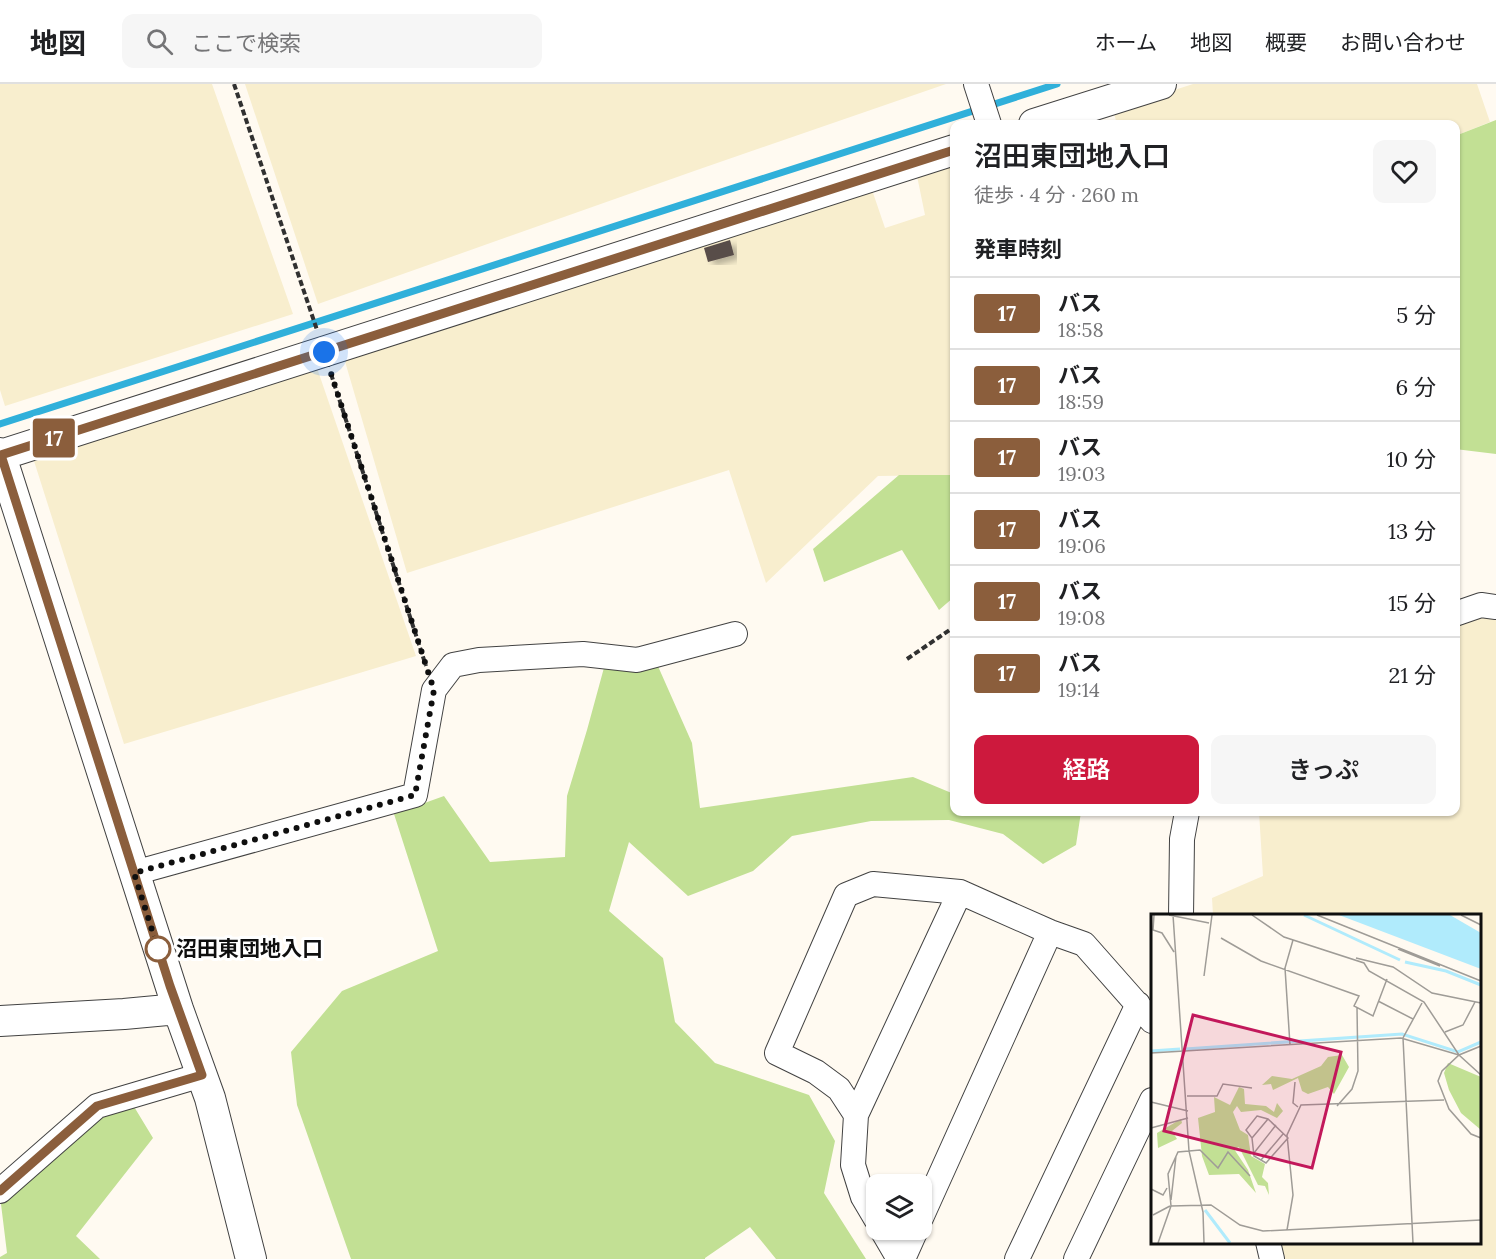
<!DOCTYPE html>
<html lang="ja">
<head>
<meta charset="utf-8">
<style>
	:root { --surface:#fff; --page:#f6f6f6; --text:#202124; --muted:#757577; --line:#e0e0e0; --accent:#cd193d }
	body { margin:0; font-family:Lora,"Noto Sans JP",serif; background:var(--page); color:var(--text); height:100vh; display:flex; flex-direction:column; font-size:22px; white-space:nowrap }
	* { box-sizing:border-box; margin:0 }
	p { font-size:20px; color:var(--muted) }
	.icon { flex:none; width:33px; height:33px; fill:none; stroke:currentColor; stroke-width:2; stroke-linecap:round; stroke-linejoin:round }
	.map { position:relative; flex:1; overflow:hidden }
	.details { position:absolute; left:950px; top:36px; width:510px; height:696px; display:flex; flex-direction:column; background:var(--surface); border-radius:12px; box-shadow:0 2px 4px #0004 }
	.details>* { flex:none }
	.badge { padding:0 12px; border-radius:4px; font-size:21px; line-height:39px }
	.buttons { position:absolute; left:866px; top:1090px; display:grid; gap:12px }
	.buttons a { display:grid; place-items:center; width:66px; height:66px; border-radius:12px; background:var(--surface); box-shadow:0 2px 4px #0004; font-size:30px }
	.you { position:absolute; width:30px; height:30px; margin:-15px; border:4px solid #fff; border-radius:50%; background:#1a73e8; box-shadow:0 0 0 9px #1a73e833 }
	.map>.badge { position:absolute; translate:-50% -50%; box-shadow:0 0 0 3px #fff }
	h2 { padding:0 24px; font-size:22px; line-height:54px }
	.round { display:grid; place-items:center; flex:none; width:63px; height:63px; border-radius:12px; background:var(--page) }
	.overview { display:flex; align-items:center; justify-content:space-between; height:102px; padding:0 24px }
	h1 { font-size:28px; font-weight:600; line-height:45px }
	.button { display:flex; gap:12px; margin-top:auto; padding:12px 24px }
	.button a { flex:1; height:69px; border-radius:12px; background:var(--accent); color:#fff; font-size:24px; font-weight:600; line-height:69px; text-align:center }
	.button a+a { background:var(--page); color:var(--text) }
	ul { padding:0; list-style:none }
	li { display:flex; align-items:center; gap:18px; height:72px; padding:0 24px; border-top:2px solid var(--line) }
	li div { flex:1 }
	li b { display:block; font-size:22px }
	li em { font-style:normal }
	li .badge { min-width:66px; font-weight:700; text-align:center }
	header { display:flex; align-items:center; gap:36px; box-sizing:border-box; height:84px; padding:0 30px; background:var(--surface); border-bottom:2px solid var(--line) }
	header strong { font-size:28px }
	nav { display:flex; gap:33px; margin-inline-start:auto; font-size:21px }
	.search { width:420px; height:54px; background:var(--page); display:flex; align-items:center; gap:15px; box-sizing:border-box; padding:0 21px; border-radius:12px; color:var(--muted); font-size:22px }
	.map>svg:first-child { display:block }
</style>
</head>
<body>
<header>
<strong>地図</strong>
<div class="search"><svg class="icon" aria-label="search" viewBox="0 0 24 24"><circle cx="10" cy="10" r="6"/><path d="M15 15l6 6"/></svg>ここで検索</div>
<nav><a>ホーム</a><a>地図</a><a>概要</a><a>お問い合わせ</a></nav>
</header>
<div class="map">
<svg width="1496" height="1175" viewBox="0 0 1496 1175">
	<defs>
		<filter id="shadow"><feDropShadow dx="6" dy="4" stdDeviation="3" flood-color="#0004"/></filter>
	</defs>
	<rect width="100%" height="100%" fill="#fffaf1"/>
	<!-- farmland -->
	<path fill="#f8eece" d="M0,0H212L293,230L5,322L0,306Z
		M245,0H946L697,86L318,220Z
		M1193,0H1477L1490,38L1455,52V40H1117L1113,26Z
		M954,76V391L878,392L766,499L729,386L407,489L344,274L871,103L885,144L925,131L916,87Z
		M317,284L416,572L124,660L34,377Z
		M1496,530V1175H1285L1281,1159L1480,1158V832L1213,831L1212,814L1263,792L1259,728H1455V538Z"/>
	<!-- forest -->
	<path fill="#c2e094" d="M1496,36V370L1455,365V52Z
		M899,391H954V513L939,526L902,466L824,498L813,465Z
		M605,580H657L692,659L700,724L913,693L954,710V728H1081L1076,761L1043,780L1003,750L949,736L871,737L792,752L753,787L688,812L629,758L609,827L663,874L675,938L715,979L809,1011L835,1057L824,1109L866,1175H776L750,1143L705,1174V1175H351L297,1021L291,968L342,907L438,867L394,730L444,712L490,778L565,773L567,712L587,646Z
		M133,1021L153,1054L76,1152L100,1175H0V1173L7,1169L0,1112L107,1030Z"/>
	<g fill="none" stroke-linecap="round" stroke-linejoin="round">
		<!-- stream -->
		<path stroke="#30b0da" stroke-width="7" d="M0,340L1057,0"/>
	</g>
	<!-- building -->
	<path fill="#594d4a" filter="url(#shadow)" d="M730,156L734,171L708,178L704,164Z"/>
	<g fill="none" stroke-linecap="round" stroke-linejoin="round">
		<!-- minor casing -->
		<g stroke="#424242" stroke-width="26">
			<path id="minor" d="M976,0L989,40
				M1455,530L1481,521L1496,523
				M134,789L415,711L434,606L453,581L479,576L583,570L637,576L735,550
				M1181,832L1182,755L1187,728
				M856,1031L960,808
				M0,1107L97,1022L202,991
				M921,1134L1050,848
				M876,1135L863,1113L853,1081L856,1031L839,1005L816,988L777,969L846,811L873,800L960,808L1050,848L1084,860L1152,937
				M882,1146L899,1175
				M1268,1158L1272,1175
				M903,1175L916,1146
				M1017,1175L1138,920
				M1076,1175L1152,1016"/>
		</g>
		<!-- tertiary casing -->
		<g stroke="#424242" stroke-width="32">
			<path id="tertiary" d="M1034,40L1161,0
				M0,369L178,925L210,1014L251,1175
				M1,371L954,66
				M0,937L124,930L178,925"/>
		</g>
		<!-- path -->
		<path stroke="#313131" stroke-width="4" stroke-dasharray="6 3" stroke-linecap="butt" d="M234,0L317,246
			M331,290L426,582
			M907,575L954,543"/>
		<!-- minor -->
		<use href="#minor" stroke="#fff" stroke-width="24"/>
		<!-- tertiary -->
		<use href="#tertiary" stroke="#fff" stroke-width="30"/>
	</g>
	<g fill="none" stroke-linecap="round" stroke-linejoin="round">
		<!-- line casing -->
		<g stroke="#fff" stroke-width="14">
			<path id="line" d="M0,1107L97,1022L202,991L170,902L1,371L954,66"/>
		</g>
		<!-- line -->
		<use href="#line" stroke="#8b5e3c" stroke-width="9"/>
		<!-- walk -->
		<path stroke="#0f0f0f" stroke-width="6" stroke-dasharray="0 10.8" d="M158,865L134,789L415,711L434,606L324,268"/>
	</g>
	<!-- markers -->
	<circle fill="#fff" stroke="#8b5e3c" stroke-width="3" cx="158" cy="865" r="12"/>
	<g text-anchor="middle" stroke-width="6" stroke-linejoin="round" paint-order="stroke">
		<!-- stop labels -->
		<g font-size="21" font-weight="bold" fill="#0f0f0f" stroke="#fff" text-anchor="start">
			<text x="176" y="872">沼田東団地入口</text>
		</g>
	</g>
	<!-- overview -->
	<g transform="translate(1151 830)">
		<rect width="330" height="330" fill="#fffaf1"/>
		<path d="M191,141L198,153L183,180L177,173L157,180L151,177L147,164L122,176L120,170L111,171L121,162L141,165L170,152L177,143ZM297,149L330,163V216L310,199L298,176L293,159ZM88,173L93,175L94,190L115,192L123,198L126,189L132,197L126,204L110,196L90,198L86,192L82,198L89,216L97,221L100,242L114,250L111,263L117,269L118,281L114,272L107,271L88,233L83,235L97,256L105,279L88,260L58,261L51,242L47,204L64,198L63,183L79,191ZM30,205L31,209L21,217L26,225L7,234L6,219Z" fill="#c2e094"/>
		<path d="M188,1H299L330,19V55Z" fill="#b0ebfc"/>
		<path fill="none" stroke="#b0ebfc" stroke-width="3" d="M153,1L249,46M254,48L295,57L330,71M34,135L251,120L307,138L330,128M0,137L29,135M54,296L79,329"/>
		<path fill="none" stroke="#9f9c97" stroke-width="1.5" d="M3,1L2,16L11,19L23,38M18,1L58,9M22,1L38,237L52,298L53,329M101,1L133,23L213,49L218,57L273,88L308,141L330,161M166,1L330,67M310,1L330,11M70,24L110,47L208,82L203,92L222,102L236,65M247,35L289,52M205,44L242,53L281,79L330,89M53,62L61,1M227,87L262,105M294,118L312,111L324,88M139,131L134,54L142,26M330,132L308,141L291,157L287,167L298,195L320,220L330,224M0,139L250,124L308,141M144,168L142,189L147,193M36,182H66L72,170L101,174M0,188L37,197M186,192L201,175L207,157L206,94M106,202L117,205L137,224L115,249L103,242L101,224L95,216ZM0,214L37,204M101,224L117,205M103,239L125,211M110,246L132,220M0,275L12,281L16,274M20,286L25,242M20,292L17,260L27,238L49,236L67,254L77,238L99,262M2,301L19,292M136,316L142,281L136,221L150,191L293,186M7,329L20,292L60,291L89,311L112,317L330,306M262,329L252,124L271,89"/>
		<path fill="#c2185b" fill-opacity="0.15" stroke="#c2185b" stroke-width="3" d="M42,101L190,138L161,254L13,217Z"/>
		<rect width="330" height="330" fill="none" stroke="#0f0f0f" stroke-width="3"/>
	</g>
</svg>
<div class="buttons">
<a><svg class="icon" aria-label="layers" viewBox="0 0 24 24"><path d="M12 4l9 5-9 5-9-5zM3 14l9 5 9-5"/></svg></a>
</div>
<div class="you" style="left:324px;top:268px"></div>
<b class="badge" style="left:54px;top:354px;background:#8b5e3c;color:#fff">17</b>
<section class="details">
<div class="overview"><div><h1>沼田東団地入口</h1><p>徒歩 · 4 分 · 260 m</p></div><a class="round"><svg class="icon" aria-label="heart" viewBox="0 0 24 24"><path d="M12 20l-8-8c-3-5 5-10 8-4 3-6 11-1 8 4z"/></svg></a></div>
<h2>発車時刻</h2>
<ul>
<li><span class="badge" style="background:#8b5e3c;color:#fff">17</span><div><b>バス</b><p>18:58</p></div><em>5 分</em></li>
<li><span class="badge" style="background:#8b5e3c;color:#fff">17</span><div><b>バス</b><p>18:59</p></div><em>6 分</em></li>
<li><span class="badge" style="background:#8b5e3c;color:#fff">17</span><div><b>バス</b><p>19:03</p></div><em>10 分</em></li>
<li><span class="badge" style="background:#8b5e3c;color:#fff">17</span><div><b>バス</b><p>19:06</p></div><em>13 分</em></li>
<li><span class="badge" style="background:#8b5e3c;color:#fff">17</span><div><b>バス</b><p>19:08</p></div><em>15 分</em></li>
<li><span class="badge" style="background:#8b5e3c;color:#fff">17</span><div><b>バス</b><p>19:14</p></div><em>21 分</em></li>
</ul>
<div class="button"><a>経路</a><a>きっぷ</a></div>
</section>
</div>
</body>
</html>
